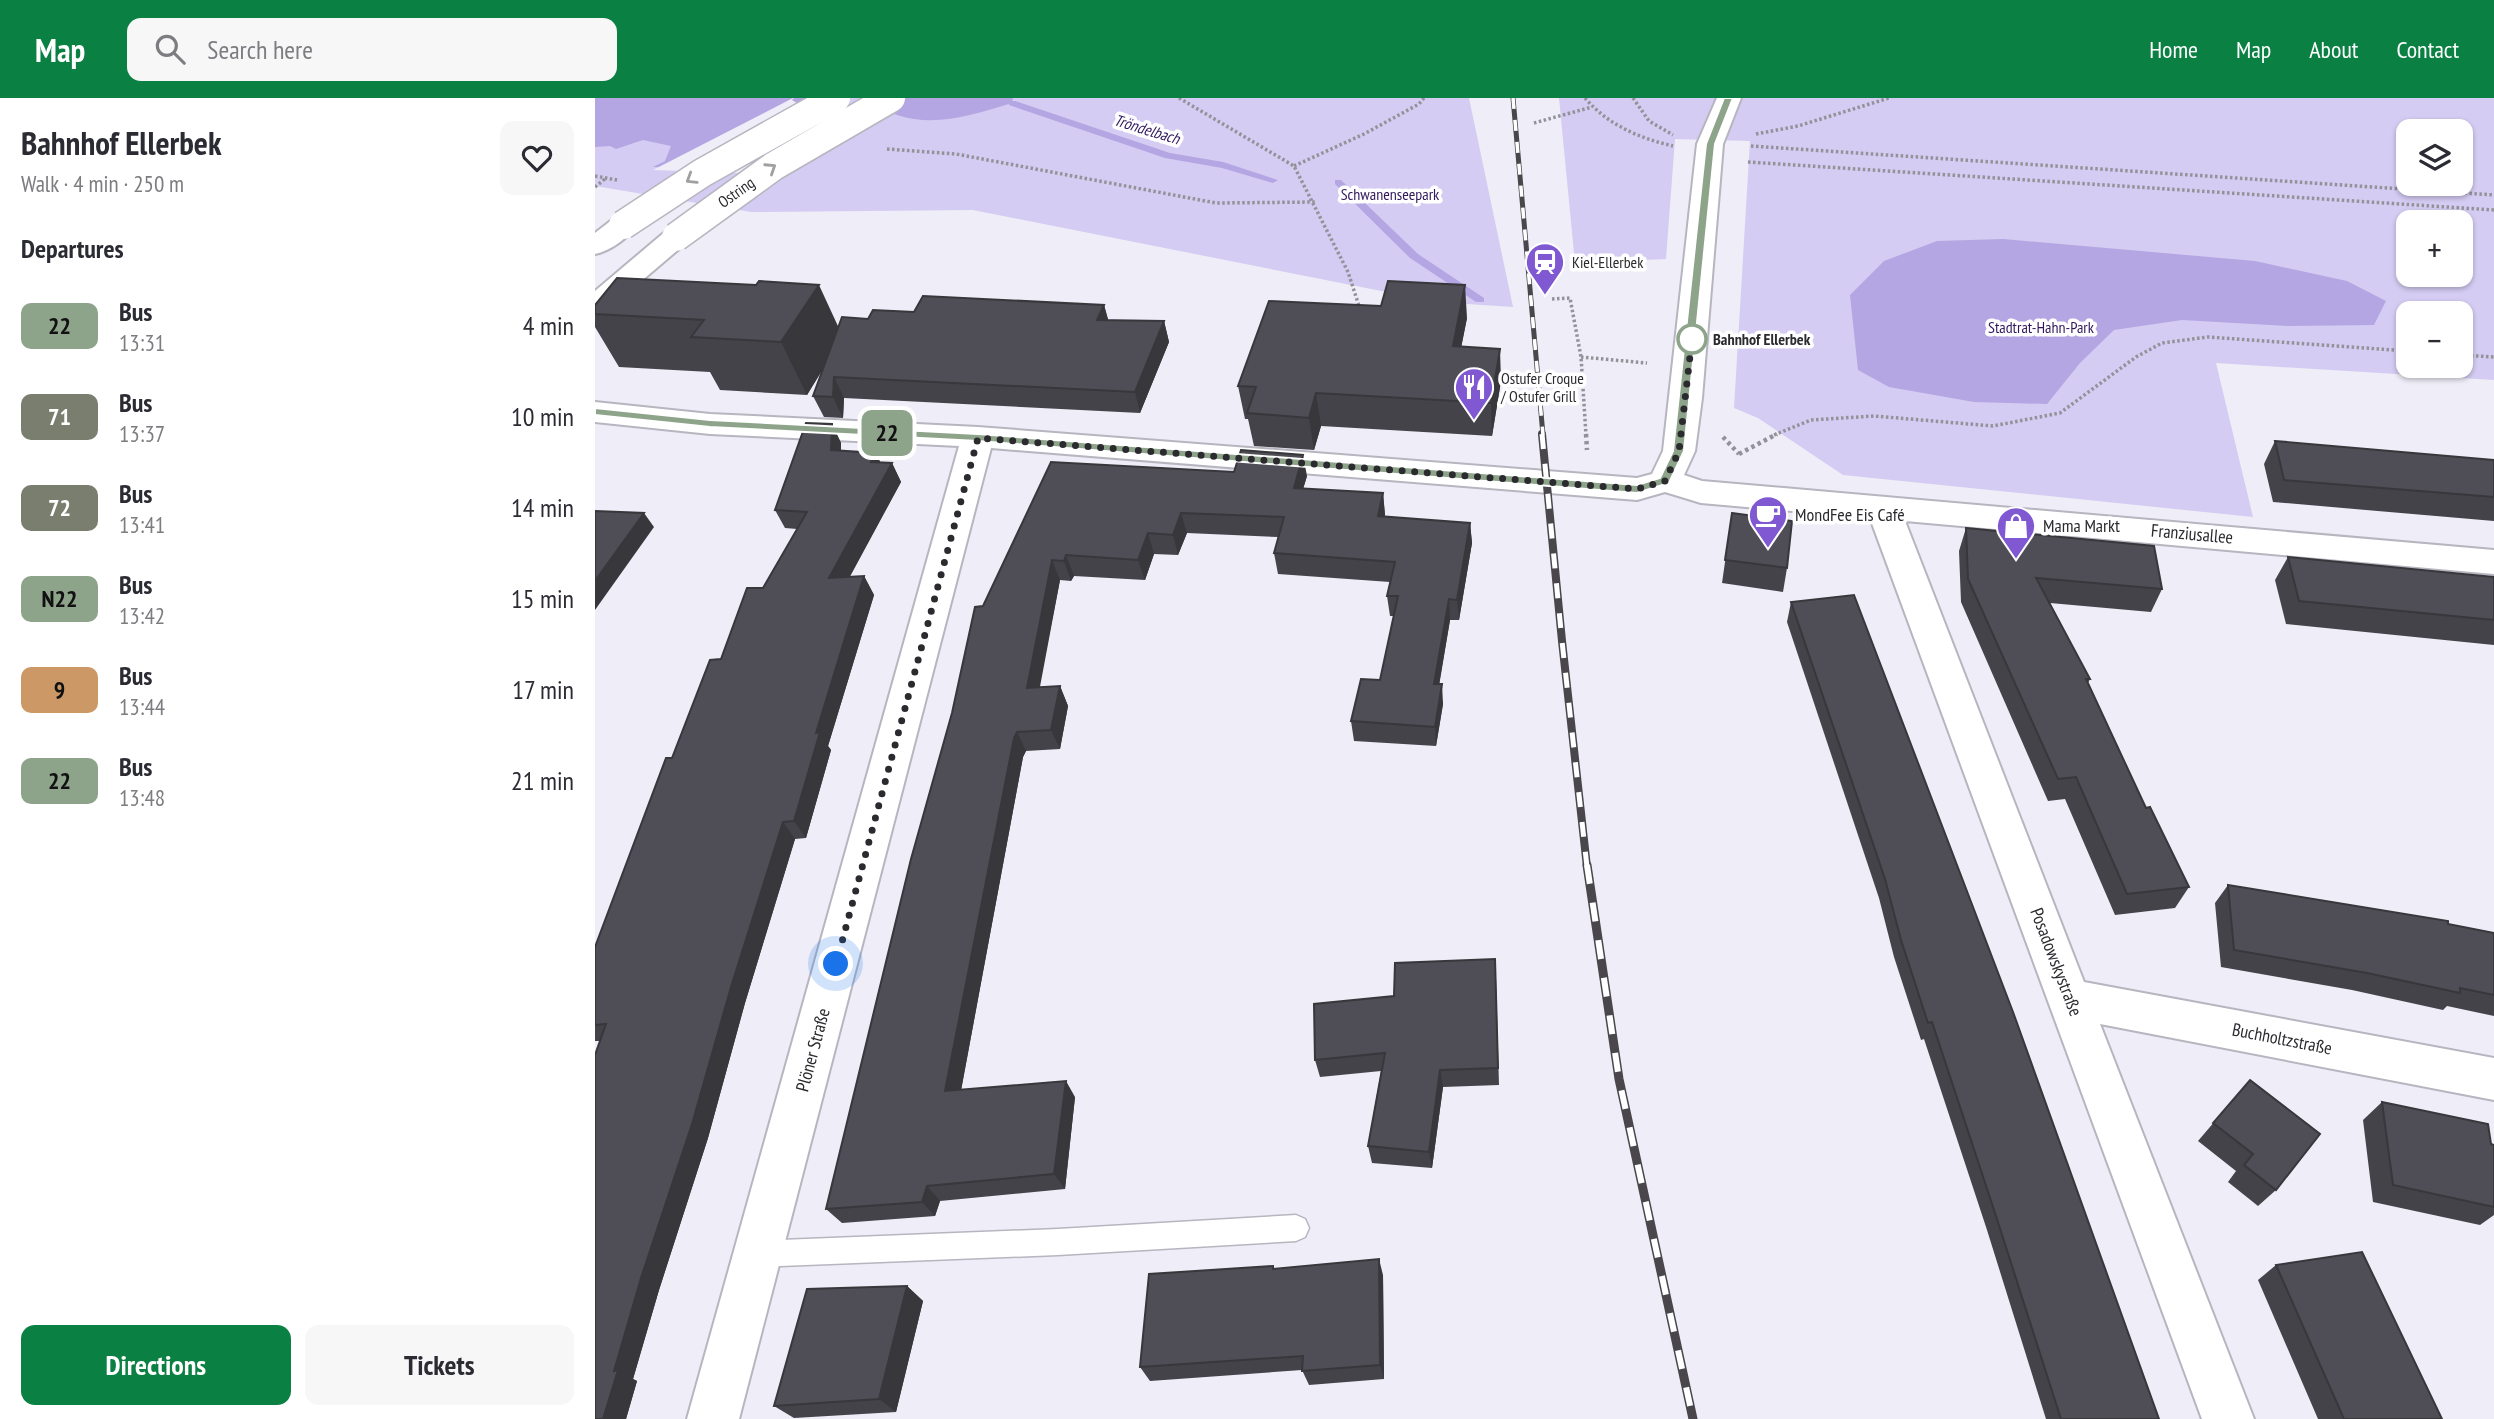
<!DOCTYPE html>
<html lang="en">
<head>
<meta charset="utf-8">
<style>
	:root { --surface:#fff; --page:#f7f7f7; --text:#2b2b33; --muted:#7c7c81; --accent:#0b8043 }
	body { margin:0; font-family:"PT Sans Narrow",sans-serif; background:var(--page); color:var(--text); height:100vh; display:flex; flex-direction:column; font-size:26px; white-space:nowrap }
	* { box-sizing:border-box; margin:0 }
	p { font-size:23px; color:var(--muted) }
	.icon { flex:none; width:38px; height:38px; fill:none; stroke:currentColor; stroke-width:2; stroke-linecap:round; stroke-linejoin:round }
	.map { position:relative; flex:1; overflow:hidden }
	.details { display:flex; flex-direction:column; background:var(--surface); width:595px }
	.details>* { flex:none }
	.badge { padding:0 14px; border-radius:10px; font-size:24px; line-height:46px }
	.tools { position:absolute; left:1801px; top:21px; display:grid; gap:14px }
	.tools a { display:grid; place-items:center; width:77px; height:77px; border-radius:14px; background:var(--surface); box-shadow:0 2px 5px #0004; font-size:35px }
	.you { position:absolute; width:35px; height:35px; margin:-18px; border:5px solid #fff; border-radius:50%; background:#1a73e8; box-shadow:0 0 0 10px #1a73e833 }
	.map>.badge { position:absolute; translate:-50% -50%; box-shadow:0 0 0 4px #fff }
	h2 { padding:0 21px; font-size:26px; line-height:63px }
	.round { display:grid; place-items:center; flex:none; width:74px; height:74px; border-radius:14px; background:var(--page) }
	.headline { display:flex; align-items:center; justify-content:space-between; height:119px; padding:0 21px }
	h1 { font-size:33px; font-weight:800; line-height:52px }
	.button { display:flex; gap:14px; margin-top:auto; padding:14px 21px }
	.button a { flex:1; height:80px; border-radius:14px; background:var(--accent); color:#fff; font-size:28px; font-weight:800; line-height:80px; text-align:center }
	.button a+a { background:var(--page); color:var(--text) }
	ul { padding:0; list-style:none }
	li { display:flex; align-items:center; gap:21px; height:91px; padding:0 21px }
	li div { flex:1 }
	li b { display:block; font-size:26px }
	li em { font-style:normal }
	li .badge { min-width:77px; font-weight:700; text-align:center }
	header { display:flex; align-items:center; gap:42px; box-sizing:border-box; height:98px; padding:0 35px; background:var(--accent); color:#fff }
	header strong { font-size:33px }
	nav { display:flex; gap:38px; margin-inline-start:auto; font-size:24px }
	.search { width:490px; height:63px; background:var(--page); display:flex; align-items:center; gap:18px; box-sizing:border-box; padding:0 24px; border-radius:14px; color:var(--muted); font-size:26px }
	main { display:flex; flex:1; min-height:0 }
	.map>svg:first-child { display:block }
</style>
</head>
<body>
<header>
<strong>Map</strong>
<div class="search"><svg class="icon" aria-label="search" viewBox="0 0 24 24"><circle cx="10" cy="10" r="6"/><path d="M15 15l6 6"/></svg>Search here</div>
<nav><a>Home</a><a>Map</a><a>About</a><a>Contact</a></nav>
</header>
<main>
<section class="details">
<div class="headline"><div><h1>Bahnhof Ellerbek</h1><p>Walk · 4 min · 250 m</p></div><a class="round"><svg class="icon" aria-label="heart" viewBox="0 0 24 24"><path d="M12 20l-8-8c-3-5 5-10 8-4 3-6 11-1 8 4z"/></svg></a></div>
<h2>Departures</h2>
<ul>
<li><span class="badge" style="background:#8ea48a;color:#111">22</span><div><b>Bus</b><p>13:31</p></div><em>4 min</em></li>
<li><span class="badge" style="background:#797e6f;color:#fff">71</span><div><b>Bus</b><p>13:37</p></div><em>10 min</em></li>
<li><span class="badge" style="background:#797e6f;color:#fff">72</span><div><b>Bus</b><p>13:41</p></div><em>14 min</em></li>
<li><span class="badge" style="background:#8ea48a;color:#111">N22</span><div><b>Bus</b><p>13:42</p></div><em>15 min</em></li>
<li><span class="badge" style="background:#c96;color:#111">9</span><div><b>Bus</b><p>13:44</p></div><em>17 min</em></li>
<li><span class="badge" style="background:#8ea48a;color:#111">22</span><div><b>Bus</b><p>13:48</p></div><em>21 min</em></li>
</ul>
<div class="button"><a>Directions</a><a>Tickets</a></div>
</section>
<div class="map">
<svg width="1899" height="1321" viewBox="0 0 1899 1321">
	<rect width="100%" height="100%" fill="#efedf7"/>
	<!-- green -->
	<path fill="#d4ccf2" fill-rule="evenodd" d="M0,0H874L918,209L842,204L378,112L156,114L0,88Z
		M964,0H1899V282L1621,265L1658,419L1248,377L1163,320L1139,310L1155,43L1080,41L1071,161L980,165ZM1813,33H1866V86H1813ZM1813,124H1866V177H1813ZM1813,215H1866V268H1813Z"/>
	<!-- water -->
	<path fill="#b4a6e2" d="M0,0H203L179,72L58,69L70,63L76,48L48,42L21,51L15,48L0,49Z
		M271,0H418L417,5C366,21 317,36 271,0Z
		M1408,141L1660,163L1752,183L1791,203L1779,227L1695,228L1587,222L1519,232L1485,265L1452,306L1379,304L1294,289L1263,272L1255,197L1289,163L1342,143Z"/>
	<!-- pier -->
	<path fill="#efedf7" d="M198,0H206L238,43L180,76L58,72Z"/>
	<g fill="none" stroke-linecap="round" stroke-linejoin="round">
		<!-- stream -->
		<path fill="#b4a6e2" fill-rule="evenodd" d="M199,0H213L202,5L197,2Z
			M414,3H420L575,55L628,64L683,82L678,85L627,70L570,60L414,7Z
			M740,82H746L823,156L889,200V204H881L815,160L740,86Z"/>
		<!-- lane casing -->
		<g stroke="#b7b5bf" stroke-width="3">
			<path id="lane" d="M701,1117L710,1121L714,1130L710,1139L701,1143L463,1157L163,1169L154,1165L150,1156L154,1147L163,1143L463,1131Z"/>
		</g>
		<!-- street casing -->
		<g stroke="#b7b5bf" stroke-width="4">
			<path id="street" d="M1122,0H1146L1128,46L1107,300L1100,353L1089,377L1107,383L1899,452V476L1310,423L1489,884L1899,960V1002L1505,926L1659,1321H1607L1275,420L1106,405L1070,394L1042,402L396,350L144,1321H92L364,348L115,336L0,324V304L115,316L383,329L1042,380L1057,376L1068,353L1102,46Z"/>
		</g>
		<!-- highway casing -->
		<g stroke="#b7b5bf" stroke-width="4">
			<path id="highway" d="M28,119L38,121L42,127C33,140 15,153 0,156V135L18,121Z
				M81,131L91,133L95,139L91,145L10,214L0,217V193L71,133Z"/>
		</g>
		<!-- path-far1 -->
		<path stroke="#939299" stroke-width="3.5" stroke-dasharray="2.5 2.5" stroke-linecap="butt" d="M584,0L699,68L753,174L765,211
			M990,0C1013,27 1044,40 1078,48
			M1038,0L1054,23L1078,37
			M939,25L997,9
			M1161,36L1203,28L1294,0
			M1156,48L1899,97
			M292,51L361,56L621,105L720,104
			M1153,64L1899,112
			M699,68L769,36L824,6L829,0
			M0,78L22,82
			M0,89L10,81
			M957,201L975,200L986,259L991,337
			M1866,257L1899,259
			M986,259L1052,265
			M1179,337L1216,322L1279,318L1398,328L1465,315L1541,259L1567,245L1613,239L1813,253"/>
		<!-- path -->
		<path stroke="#939299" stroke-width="4.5" stroke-dasharray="3.5 3.5" stroke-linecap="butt" d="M991,336L992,352
			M1128,339L1144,356
			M1144,356L1182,336"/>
		<!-- lane -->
		<use href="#lane" fill="#fff" fill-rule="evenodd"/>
		<!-- street -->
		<use href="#street" fill="#fff" fill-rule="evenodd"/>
		<!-- highway -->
		<use href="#highway" fill="#fff" fill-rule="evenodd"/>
		<!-- rail-far2 casing -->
		<g stroke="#49474c" stroke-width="5">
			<path id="rail-far2" d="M918,0L948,337"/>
		</g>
		<!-- rail-far1 casing -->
		<g stroke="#49474c" stroke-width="8">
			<path id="rail-far1" d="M947,336L967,543L992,769"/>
		</g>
		<!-- rail casing -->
		<g stroke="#49474c" stroke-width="9">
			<path id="rail" d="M992,767L1024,981L1098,1321"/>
		</g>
		<!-- rail-far2 -->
		<use href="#rail-far2" stroke="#fff" stroke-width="3.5" stroke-dasharray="11" stroke-linecap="butt"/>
		<!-- rail-far1 -->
		<use href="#rail-far1" stroke="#fff" stroke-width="5" stroke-dasharray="15" stroke-linecap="butt"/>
		<!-- rail -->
		<use href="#rail" stroke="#fff" stroke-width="6" stroke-dasharray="19" stroke-linecap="butt"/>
		<!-- highway-bridge casing -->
		<g stroke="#b7b5bf" stroke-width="31" stroke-linecap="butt">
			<path id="highway-bridge" d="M28,127L107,75L241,0
				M81,139L179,68L296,0"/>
		</g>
		<!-- highway-bridge -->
		<use href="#highway-bridge" stroke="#fff" stroke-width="28"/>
	</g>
	<!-- wall -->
	<path fill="#44434a" d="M0,207L243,229L273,221L319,214L509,207L513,222L569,223L574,244L545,315L249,300L248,320L229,319L218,298L228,270L212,297L125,292L115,274L24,269L0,229Z
		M872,220L866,249L906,283L897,338L726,328L719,352L659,348L653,321H650L643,288Z
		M237,326L246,345V353L285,365H297L306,384L254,479L269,478L279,497L233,648L236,652L211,740L200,741L150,905L113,1040L64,1192L38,1281L42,1283L31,1321L5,943H0V849L77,660L126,561L202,431L190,430L180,412Z
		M1680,343L1899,362V423L1678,404L1669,366Z
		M456,364L712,378L708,391L788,395L790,419L875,425L877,445L864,522H855L844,586L848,606L841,648L759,643L756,623L785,582L799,518H795L792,498L795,484L683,476L679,455L683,439L592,435L583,457L559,456L550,482L479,478L476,483L465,482L444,589L465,588L473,608L465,651L431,653L428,659L366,992L480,999L470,1091L345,1103L340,1118L247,1125L231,1111L388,508Z
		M1137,415L1192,470L1188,494L1127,485Z
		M1371,430L1567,491L1556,514L1455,505L1495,581L1493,585L1551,710L1594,789L1580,810L1520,817L1470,701L1453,703L1366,504L1364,453Z
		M1693,459L1899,479V547L1691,526L1680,482Z
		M1196,504L1564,1321H1451L1392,1132L1329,941L1326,942L1299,859L1284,800L1192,524Z
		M1633,787L1853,826L1899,835V918L1852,908L1848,912L1757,892L1626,869L1620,805Z
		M901,880L904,987L848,989L837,1070L777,1065L773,1048L786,973L725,979L720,962L799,898Z
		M1655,982L1681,1092L1663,1108L1633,1084L1641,1073L1603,1043Z
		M1787,1004L1899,1047V1117L1885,1127L1778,1104L1768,1022Z
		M1681,1167L1847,1321H1723L1663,1182Z
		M680,1171L788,1177L789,1281L714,1287L707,1272L555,1283L545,1269Z
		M312,1188L328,1203L301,1314L199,1320L179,1308Z"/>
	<!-- shaded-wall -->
	<path fill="#37373c" d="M224,187L248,239L212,297L186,244Z
		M870,187L872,220L860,281L858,248Z
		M509,207L515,228L502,222Z
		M569,223L574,244L545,315L540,294Z
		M905,251L906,283L897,338L896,305Z
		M239,279L249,300L248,320L238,299Z
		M721,295L726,328L719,352L714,320Z
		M237,326L246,345L245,371L236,352Z
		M281,355L290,374L276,364Z
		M708,357L712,378L702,411L699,390Z
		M297,365L306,384L244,499L234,480Z
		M788,395L790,416L785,439L783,418Z
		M49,415L59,429L0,512V483Z
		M586,415L592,435L583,457L578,437Z
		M875,425L877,445L864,522L862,502Z
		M553,435L559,456L550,482L543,462Z
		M471,457L479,478L476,483L469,463Z
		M457,462L465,482L441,610L432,590Z
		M269,478L279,497L233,648L236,652L211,740L199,723L221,635Z
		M854,501L855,522L841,606L839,586Z
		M847,586L848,606L841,648L840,629Z
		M465,588L473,608L465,651L456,632Z
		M422,634L431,653L428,659L363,1009L350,993L419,640Z
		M188,724L200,741L150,905L113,1040L64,1192L38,1281L42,1283L31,1321H8L19,1273L46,1180L136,889Z
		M845,972L848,989L837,1070L834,1054Z
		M471,983L480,999L470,1091L459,1076Z
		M332,1088L345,1103L340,1118L327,1104Z
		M784,1161L788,1177L789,1281L785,1267Z
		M312,1188L328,1203L301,1314L284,1301Z"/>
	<!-- building -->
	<path fill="#4f4e56" stroke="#37373c" stroke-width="2" d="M22,180L161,187L164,183L224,187L186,244L96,239L109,222L0,216V207Z
		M793,183L870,187L858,248L905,251L896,305L721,295L714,320L652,315L661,289L643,288L674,203L786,208Z
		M328,198L509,207L502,222L569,223L540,294L239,279L238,299L218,298L247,219L273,221L278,212L319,214Z
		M211,325L237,326L236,352L281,355L276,364L297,365L234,480L269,478L221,635L225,634L199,723L188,724L136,889L97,1026L46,1180L19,1273L23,1272L8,1321H0V957L11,926L0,927V849L71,660H77L115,562L126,561L152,490H168L212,414L180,412Z
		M1680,343L1899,362V399L1689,382Z
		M646,352L708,357L699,390L788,395L783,418L875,425L862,502L854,501L839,586H847L840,629L756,623L766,581L785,582L803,498H792L800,464L679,455L689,419L586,415L578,437L553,435L543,462L471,457L469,463L457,462L432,590L465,588L456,632L422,634L419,640L350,993L471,983L459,1076L332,1088L327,1104L231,1111L316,761L357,615L380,509L388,508L456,364L639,374Z
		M0,413L49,415L0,483Z
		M1137,415L1197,423L1192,470L1130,462Z
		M1371,430L1559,448L1567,491L1441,480L1495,581H1491L1551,710L1555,709L1594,789L1532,796L1481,679L1463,681L1373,481Z
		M1693,459L1899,479V522L1704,503Z
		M1259,497L1418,914L1564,1321H1466L1401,1118L1337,924L1333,925L1306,842L1290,781L1196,504Z
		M1633,787L1853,823V826L1899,835V897L1865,890V895L1772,875L1639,852Z
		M900,861L903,970L845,972L834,1054L773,1048L790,955L720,962L719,906L799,898L800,865Z
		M1655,982L1725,1036L1681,1092L1649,1067L1658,1056L1618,1025Z
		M1787,1004L1893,1026L1896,1046L1899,1047V1109L1798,1087Z
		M1767,1154L1847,1321H1749L1681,1167Z
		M784,1161L785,1267L707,1273L708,1258L545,1269L554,1176L678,1168V1171Z
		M312,1188L284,1301L179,1308L212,1191Z"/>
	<!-- one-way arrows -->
	<defs><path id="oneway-chevron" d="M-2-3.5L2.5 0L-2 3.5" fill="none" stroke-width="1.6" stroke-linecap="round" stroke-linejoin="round" transform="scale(1.75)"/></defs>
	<g stroke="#a09fa1">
		<use href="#oneway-chevron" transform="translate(176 70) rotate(-33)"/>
		<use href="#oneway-chevron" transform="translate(96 81) rotate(148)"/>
	</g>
	<!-- line -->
	<path fill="#8ea48a" stroke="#fff" stroke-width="2" d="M1129,0H1138L1120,46L1089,353L1074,385L1042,395L383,343L115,329L0,317V310L115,322L383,336L1042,387L1065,380L1078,353L1111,46Z"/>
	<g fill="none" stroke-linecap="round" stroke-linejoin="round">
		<!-- walk -->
		<path stroke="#2b2a2e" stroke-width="7" stroke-dasharray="0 12.6" d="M241,866L383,340L1042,391L1070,383L1084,353L1097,241"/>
	</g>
	<!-- icons -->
	<defs>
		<g id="station-pin" transform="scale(2.0125)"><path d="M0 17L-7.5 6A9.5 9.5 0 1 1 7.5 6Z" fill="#7f58d2" stroke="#fff"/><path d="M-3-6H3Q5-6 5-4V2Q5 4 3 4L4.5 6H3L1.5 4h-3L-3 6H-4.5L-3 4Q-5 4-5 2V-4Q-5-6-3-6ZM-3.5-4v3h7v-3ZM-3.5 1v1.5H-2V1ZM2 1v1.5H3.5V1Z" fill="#fff"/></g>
		<g id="restaurant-pin" transform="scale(2.0125)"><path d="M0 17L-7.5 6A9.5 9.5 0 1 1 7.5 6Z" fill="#7f58d2" stroke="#fff"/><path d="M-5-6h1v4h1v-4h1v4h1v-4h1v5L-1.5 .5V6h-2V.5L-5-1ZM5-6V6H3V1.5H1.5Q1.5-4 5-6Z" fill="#fff"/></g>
		<g id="cafe-pin" transform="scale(2.0125)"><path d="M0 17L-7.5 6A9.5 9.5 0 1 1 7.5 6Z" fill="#7f58d2" stroke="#fff"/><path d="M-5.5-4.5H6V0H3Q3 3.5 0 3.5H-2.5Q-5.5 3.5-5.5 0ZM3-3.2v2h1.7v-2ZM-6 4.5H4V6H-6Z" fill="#fff"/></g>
		<g id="shop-pin" transform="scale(2.0125)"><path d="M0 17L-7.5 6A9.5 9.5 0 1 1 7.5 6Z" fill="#7f58d2" stroke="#fff"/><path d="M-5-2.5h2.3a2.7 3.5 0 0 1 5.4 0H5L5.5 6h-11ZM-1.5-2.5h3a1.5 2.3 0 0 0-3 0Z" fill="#fff"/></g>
	</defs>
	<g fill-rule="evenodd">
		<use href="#station-pin" x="950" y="164"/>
		<use href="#restaurant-pin" x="879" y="289"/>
		<use href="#cafe-pin" x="1173" y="417"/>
		<use href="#shop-pin" x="1421" y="428"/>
	</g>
	<!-- markers -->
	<circle fill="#fff" stroke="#8ea48a" stroke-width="3.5" cx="1097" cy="241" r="14"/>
	<g text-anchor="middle" stroke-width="7" stroke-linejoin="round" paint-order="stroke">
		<!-- far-water labels -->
		<g font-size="16" font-style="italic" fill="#331a5f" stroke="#fff">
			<text transform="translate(552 31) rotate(17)" y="6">Tröndelbach</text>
		</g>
		<!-- far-street labels -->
		<g font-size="16" fill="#2b2a2e" stroke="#fff">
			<text transform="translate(141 94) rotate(-35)" y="6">Ostring</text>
		</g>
		<!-- far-park labels -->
		<g font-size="16" fill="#31185d" stroke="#fff">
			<text x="795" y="102">Schwanenseepark</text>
			<text x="1446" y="235">Stadtrat-Hahn-Park</text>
		</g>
		<!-- far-poi labels -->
		<g font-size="16" fill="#2b2a2e" stroke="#fff" text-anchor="start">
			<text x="977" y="170">Kiel-Ellerbek</text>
			<text x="906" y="286">Ostufer Croque<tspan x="906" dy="18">/ Ostufer Grill</tspan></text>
		</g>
		<!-- far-stop labels -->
		<g font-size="16" font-weight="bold" fill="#2b2a2e" stroke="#fff" text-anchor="start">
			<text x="1118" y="247">Bahnhof Ellerbek</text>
		</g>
		<!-- poi labels -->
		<g font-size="18" fill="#2b2a2e" stroke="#fff" text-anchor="start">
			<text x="1200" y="423">MondFee Eis Café</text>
			<text x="1448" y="434">Mama Markt</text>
		</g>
		<!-- street labels -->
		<g font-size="18" fill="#2b2a2e" stroke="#fff">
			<text transform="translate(1597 436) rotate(5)" y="6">Franziusallee</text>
			<text transform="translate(1461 864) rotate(69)" y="6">Posadowskystraße</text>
			<text transform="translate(1687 941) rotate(11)" y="6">Buchholtzstraße</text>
			<text transform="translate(218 952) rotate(-75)" y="6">Plöner Straße</text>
		</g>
	</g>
</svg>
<div class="tools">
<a><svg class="icon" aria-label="layers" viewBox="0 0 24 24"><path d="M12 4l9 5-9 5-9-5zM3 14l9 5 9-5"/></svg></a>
<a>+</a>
<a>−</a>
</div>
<div class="you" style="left:241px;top:866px"></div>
<b class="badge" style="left:292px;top:335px;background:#8ea48a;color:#111">22</b>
</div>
</main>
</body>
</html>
